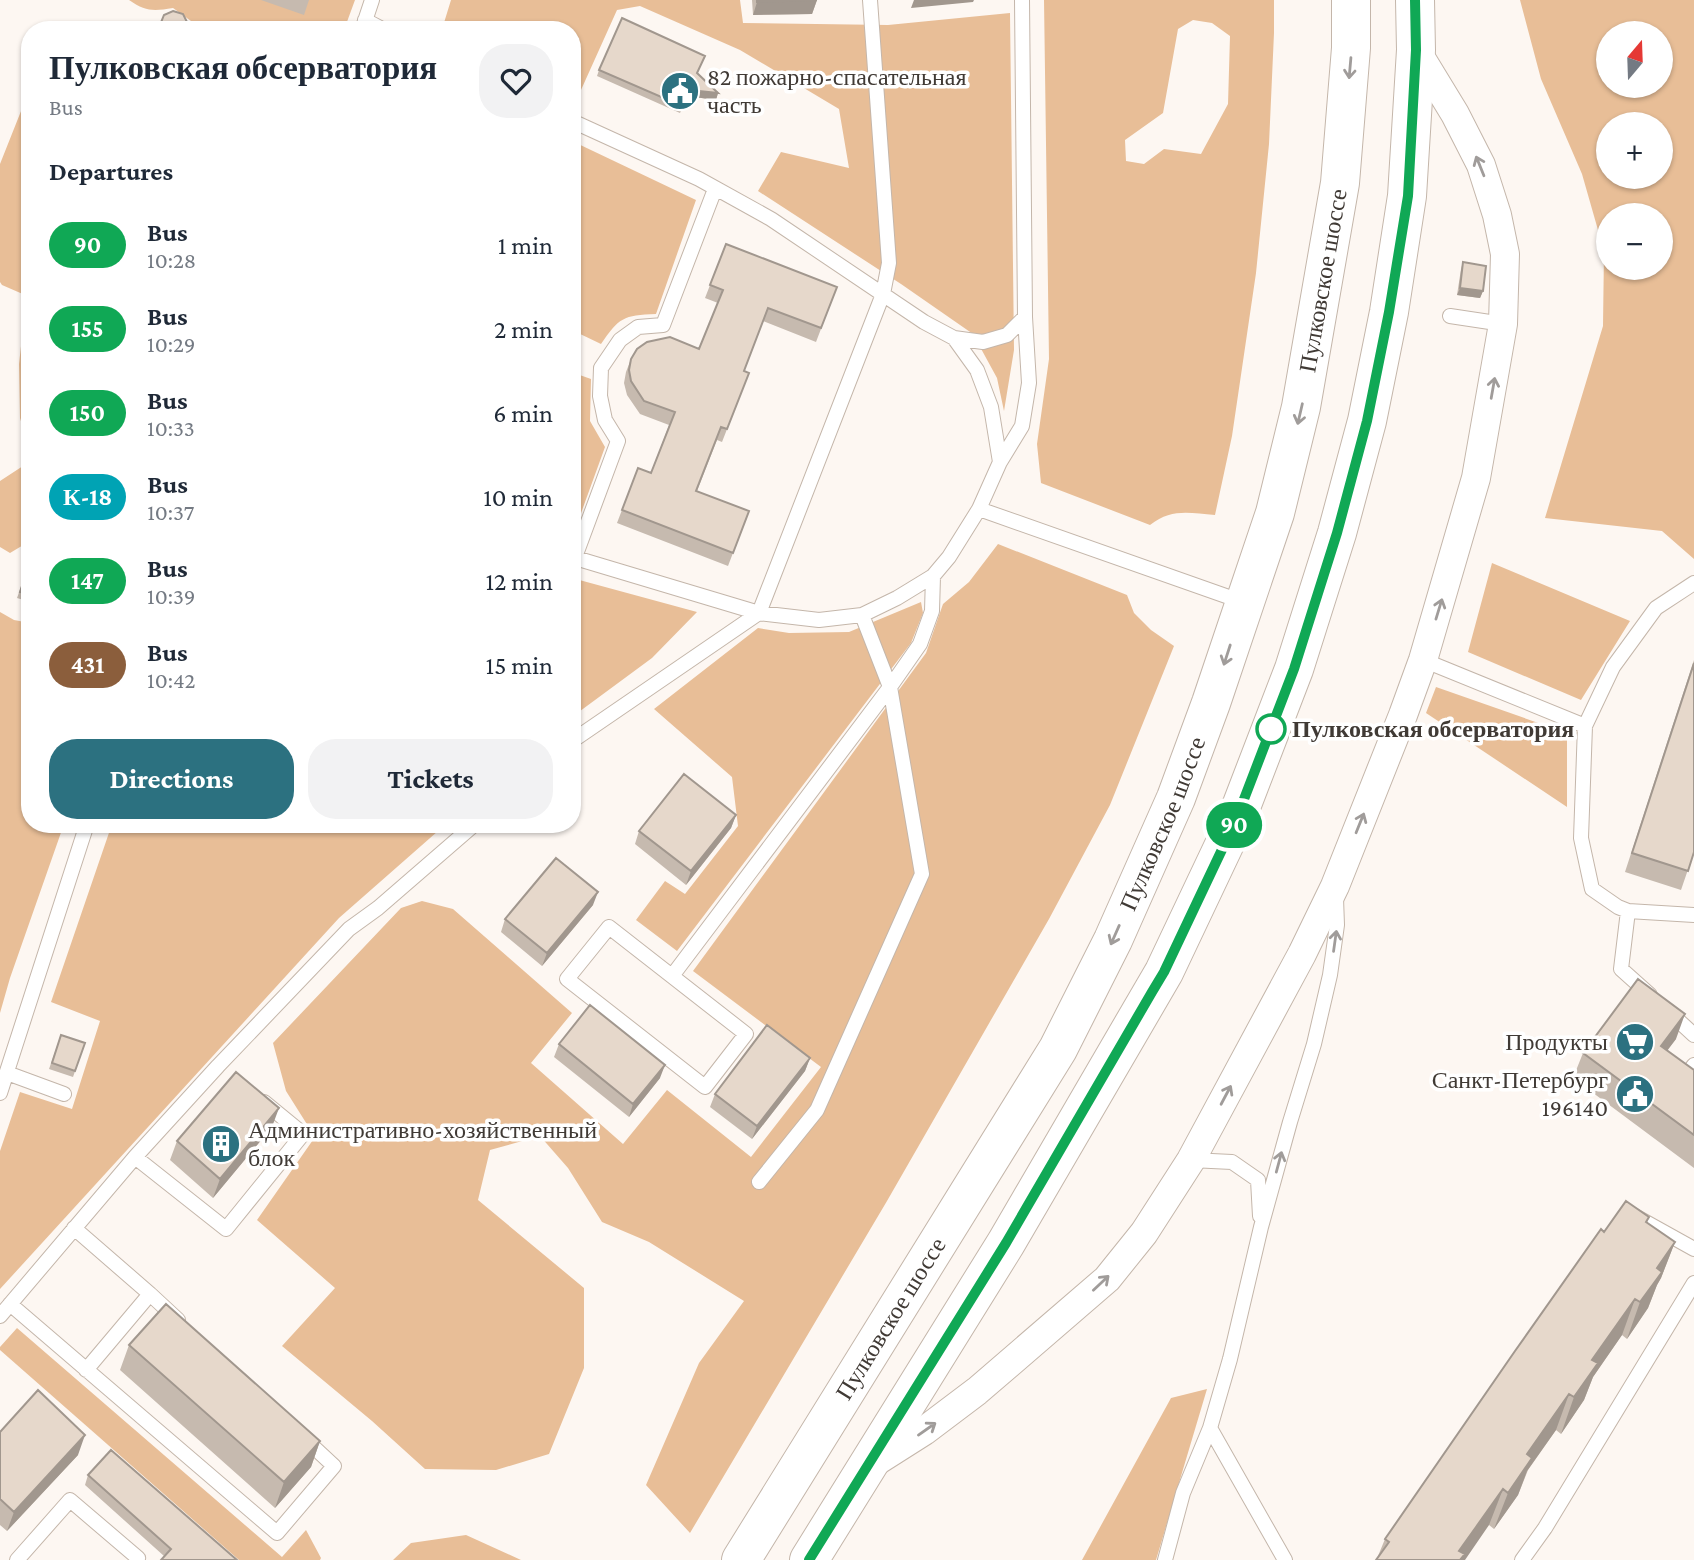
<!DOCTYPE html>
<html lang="en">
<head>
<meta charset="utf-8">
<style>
	:root { --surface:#fff; --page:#f2f2f3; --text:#1f2937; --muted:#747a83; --accent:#2c7180 }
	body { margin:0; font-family:"Crimson Pro",serif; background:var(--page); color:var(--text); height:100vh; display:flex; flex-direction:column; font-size:26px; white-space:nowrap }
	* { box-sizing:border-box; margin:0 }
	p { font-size:23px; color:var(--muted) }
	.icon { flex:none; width:38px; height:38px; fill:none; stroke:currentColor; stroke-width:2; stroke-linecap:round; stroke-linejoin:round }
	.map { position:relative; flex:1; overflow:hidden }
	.sheet { position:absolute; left:21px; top:21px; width:560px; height:812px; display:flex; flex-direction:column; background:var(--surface); border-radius:28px; box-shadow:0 2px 5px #0004 }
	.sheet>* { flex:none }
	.badge { padding:0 14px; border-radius:23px; font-size:24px; line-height:46px }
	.needle { width:46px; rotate:19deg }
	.tools { position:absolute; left:1596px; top:21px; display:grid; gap:14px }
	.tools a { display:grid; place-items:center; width:77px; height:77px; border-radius:50%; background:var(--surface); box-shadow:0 2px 5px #0004; font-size:35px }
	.map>.badge { position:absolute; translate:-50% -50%; box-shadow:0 0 0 4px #fff }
	h2 { padding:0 28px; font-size:26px; line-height:63px }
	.round { display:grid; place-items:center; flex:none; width:74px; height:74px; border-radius:28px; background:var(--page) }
	.head { display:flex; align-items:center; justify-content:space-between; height:119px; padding:0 28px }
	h1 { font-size:33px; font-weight:700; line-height:52px }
	.cta { display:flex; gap:14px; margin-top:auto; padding:14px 28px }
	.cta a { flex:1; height:80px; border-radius:28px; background:var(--accent); color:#fff; font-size:28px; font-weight:700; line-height:80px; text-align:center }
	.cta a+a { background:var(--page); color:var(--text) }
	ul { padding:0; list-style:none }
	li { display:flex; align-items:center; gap:21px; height:84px; padding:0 28px }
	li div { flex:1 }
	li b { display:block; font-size:26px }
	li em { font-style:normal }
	li .badge { min-width:77px; font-weight:700; text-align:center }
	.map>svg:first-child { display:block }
</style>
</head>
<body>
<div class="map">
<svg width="1694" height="1560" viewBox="0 0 1694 1560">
	<rect width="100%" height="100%" fill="#fdf7f2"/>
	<!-- green -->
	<path fill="#e8be97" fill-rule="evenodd" d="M129,0H355L344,30H194L191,21L173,8C154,11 146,12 129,0Z
		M451,0H740L743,23L888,25L1010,13L1014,350L1004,411L997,378L973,334L901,284L758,191L781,152L849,168L839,109L740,50L640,6L617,10L581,90L572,86V30H451L443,26Z
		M1044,0H1274V33L1269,144L1256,273L1232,436L1215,515C1189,513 1172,508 1150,525L1041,483L1037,444L1049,359ZM1193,20L1212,23L1230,36L1228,104L1201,154L1164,149L1144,164L1126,161L1125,140L1163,113L1178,29Z
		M1520,0H1694V559L1662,531L1545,518L1603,326L1604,251L1582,174L1541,79ZM1608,33H1661V86H1608ZM1608,124H1661V177H1608ZM1608,215H1661V268H1608Z
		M30,94V541L10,553L0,547V481L26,464L28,445L20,418L19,364L22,337L29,312L25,295L2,285L0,282V164L27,96Z
		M572,141L696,200L656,314C623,315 619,318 601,344L576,332L580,308L572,297Z
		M574,373L591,379L590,421L605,447L572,538V376Z
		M998,544L1127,595L1134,613L1151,630L1174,646L1110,805L1049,919L887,1201L690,1533L646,1485L699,1363L744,1301L649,1242L602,1222L568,1168L540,1136L490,1150L478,1200L584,1288V1368L549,1454L496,1470L425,1469L372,1421L282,1346L335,1288L257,1220L315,1137L286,1091L273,1043L401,908L422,901L453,909L572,1013L531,1063L623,1144L667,1090L751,1157L821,1067L693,971L926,653L943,604L969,582Z
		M1492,563L1630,621L1581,700L1468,652Z
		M572,578L697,612L652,658L572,717Z
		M921,602L923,613L911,643L677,951L636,920L665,881L685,894L738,826L732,777L654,709L758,628L789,633L849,632Z
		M0,612L14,620L30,623V824H64L10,978L0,1013Z
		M1436,687L1567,733V807L1426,713Z
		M112,824H446L339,918L0,1289V1151L20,1092L72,1109L100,1021L51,1002Z
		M17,1328L282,1557L306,1530L321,1558L320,1560H239L0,1350V1347Z
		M1207,1389L1156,1560H1082L1171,1398Z
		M466,1535L521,1560H393L411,1543Z"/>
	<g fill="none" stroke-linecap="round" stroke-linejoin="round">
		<!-- service casing -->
		<g stroke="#c4b6aa" stroke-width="16">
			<path id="service" d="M365,20L384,30
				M362,30L372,0
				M572,121L699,179L771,219L924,322L954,338L977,370L991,407L1000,462L979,509L949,557L933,576L897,598L862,615L819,620L759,613L572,557
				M1450,316L1503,324
				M954,338L983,342L1007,335L1025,317
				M1000,462L1022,426L1029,383L1025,317L1022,0
				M979,509L1243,602
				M575,557L618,441L605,420L600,396L601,368L620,340L638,327L663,325L715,189
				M1694,583L1656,608L1613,667L1585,726L1581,838L1592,889L1618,907L1628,911L1694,915
				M1423,660L1585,726
				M572,741L759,613L883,294L889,263L870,0
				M1628,911L1621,969L1650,995
				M609,927L746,1034L705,1087L567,979Z
				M672,976L890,687L920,644L932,611L933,576
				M1668,1011L1694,1035
				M1694,1065L1687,1074L1694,1079
				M7,1073L64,1094
				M0,1093L87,824
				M135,1157L226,1229L303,1134L264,1102
				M1191,1160L1232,1162L1258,1180L1260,1216
				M759,1182L817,1110L922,874L890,687L862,615
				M1633,1215L1694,1249
				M74,1228L150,1294L178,1320
				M10,1304L277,1533L334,1466L305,1439
				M0,1316L135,1157L218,1066L349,929L378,908L475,824
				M86,1370L150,1294
				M1210,1428L1285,1560
				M17,1560L70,1500L138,1558L137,1560
				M1165,1560L1183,1493L1210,1428L1230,1359L1261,1227L1290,1122L1314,1044L1330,975L1337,925L1336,898
				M1522,1560L1545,1528L1694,1283"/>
		</g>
		<!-- minor casing -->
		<g stroke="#c4b6aa" stroke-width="30">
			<path id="minor" d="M872,1464L924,1431L977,1391L1107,1279L1144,1233L1191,1160L1302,954L1335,886L1403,715L1423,660L1476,478L1503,324L1505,254L1497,215L1481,165L1455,114L1416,50"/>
		</g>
		<!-- trunk casing -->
		<g stroke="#c4b6aa" stroke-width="40">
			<g id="trunk">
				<path id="s1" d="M741,1560L1058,1049L1113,940L1176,798L1211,703L1275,513L1301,407L1340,183L1351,48V0"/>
				<path d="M809,1560L1006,1243L1164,972L1236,820L1294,669L1337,533L1367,421L1389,312L1407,196L1416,50L1415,0"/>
			</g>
		</g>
		<!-- service -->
		<use href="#service" stroke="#fff" stroke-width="14"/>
		<!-- minor -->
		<use href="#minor" stroke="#fff" stroke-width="28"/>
		<!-- trunk -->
		<use href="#trunk" stroke="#fff" stroke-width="38"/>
	</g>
	<!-- wall -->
	<path fill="#c6baaf" d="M261,0H309L304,15Z
		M752,0H817L812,14L753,15Z
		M599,70L697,73L718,93L716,100L687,96L680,113L597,76Z
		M726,244L837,287L816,342L763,321L744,371L749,373L722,442L717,440L697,491L749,511L728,566L617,523L638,468L651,473L669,425L640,414L627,395L624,383L626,372L631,359L699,349L718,303L705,298Z
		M1463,262L1483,291L1480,298L1457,295L1461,269Z
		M30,562V602L17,598Z
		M1694,660V852L1681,890L1625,872Z
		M736,815L731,828L686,885L635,844L639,831Z
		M593,905L542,966L501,932L505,919Z
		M61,1035L85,1043L73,1077L49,1069Z
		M1676,1039L1667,1050L1694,1070V1168L1573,1078L1583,1053Z
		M559,1044L660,1078L629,1117L554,1057Z
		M810,1058L805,1071L752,1139L710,1107L715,1094Z
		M272,1127L213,1198L170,1160L177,1141Z
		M1649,1217L1647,1223L1675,1242L1661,1278L1657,1285L1648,1308L1627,1339L1622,1335L1593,1377L1584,1400L1561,1434L1556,1430L1528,1470L1518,1495L1494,1529L1489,1525L1378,1556L1385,1539L1604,1232Z
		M129,1345L320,1441L311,1467L275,1508L120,1370Z
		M0,1432L78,1455L7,1531L0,1525Z
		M88,1475L237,1560L164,1556L85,1485Z"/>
	<!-- shaded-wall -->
	<path fill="#a1978e" d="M817,0L812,14L753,15L757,2Z
		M914,0H974L973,2L911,8Z
		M690,90L718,93L716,100L687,96L680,113Z
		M1460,288L1483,291L1480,298L1457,295Z
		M736,815L731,828L686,885L691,871Z
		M598,892L593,905L542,966L547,953Z
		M1685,1014L1676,1039L1652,1071L1661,1046Z
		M810,1058L805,1071L752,1139L757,1126Z
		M665,1065L660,1078L629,1117L633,1104Z
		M279,1108L272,1127L213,1198L220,1179Z
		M1675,1242L1661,1278L1657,1285L1648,1308L1627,1339L1640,1302L1657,1268Z
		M1635,1299L1622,1335L1593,1377L1584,1400L1561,1434L1574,1397L1592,1360Z
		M1569,1394L1556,1430L1527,1471L1518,1495L1494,1529L1508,1493L1527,1454Z
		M85,1435L78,1455L7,1531L14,1512Z
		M320,1441L311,1467L275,1508L284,1482Z
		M1503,1489L1489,1525L1465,1560H1456L1459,1551Z"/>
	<!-- building -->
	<path fill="#e6d8cb" stroke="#a1978e" stroke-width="2" d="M757,0H817L757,2Z
		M173,11L183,14L188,24L185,30H163L160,25L164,15Z
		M622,18L705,56L697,73L718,93L690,90L682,106L599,70Z
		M726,244L837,287L821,328L768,308L744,371L749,373L727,429L721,427L696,491L749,511L733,553L622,510L638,468L651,473L675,412L644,401L631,381L629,370L631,359L637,349L647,342L670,337L699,349L723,290L710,285Z
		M1463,262L1486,266L1483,291L1460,288Z
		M30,562V594L20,592Z
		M1694,663V852L1688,871L1632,853Z
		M684,774L736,815L691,871L639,831Z
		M556,858L598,892L547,953L505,919Z
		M1638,979L1685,1014L1661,1046L1694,1070V1135L1583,1053Z
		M590,1005L665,1065L633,1104L559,1044Z
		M767,1025L810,1058L757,1126L715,1094Z
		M61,1035L85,1043L75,1071L52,1063Z
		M236,1072L279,1108L220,1179L177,1141Z
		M1626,1201L1649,1217L1646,1222L1675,1242L1657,1268L1662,1272L1640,1302L1635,1299L1592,1360L1598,1363L1574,1397L1569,1394L1527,1454L1532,1458L1508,1493L1503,1489L1476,1527L1459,1551L1465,1554L1460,1560H1376L1389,1542L1385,1539L1515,1351L1601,1229L1604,1232Z
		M166,1304L320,1441L284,1482L129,1345Z
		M38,1390L85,1435L14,1512L0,1499V1432Z
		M111,1450L237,1560H161L171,1549L88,1475Z"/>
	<!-- one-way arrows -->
	<defs><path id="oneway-shaft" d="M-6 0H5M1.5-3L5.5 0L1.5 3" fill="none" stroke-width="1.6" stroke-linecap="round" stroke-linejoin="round" transform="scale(1.75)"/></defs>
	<g stroke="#a09c9a">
		<use href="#oneway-shaft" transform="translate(1350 68) rotate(95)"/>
		<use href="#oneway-shaft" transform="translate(1480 166) rotate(-112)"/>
		<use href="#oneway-shaft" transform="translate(1493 388) rotate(-80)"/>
		<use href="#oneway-shaft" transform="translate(1300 414) rotate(103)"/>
		<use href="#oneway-shaft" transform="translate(1439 609) rotate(-73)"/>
		<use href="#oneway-shaft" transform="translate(1227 655) rotate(108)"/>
		<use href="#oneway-shaft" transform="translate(1360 823) rotate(-68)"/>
		<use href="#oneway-shaft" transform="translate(1115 935) rotate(114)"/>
		<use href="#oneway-shaft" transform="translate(1335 941) rotate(-82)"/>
		<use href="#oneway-shaft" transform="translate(1226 1095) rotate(-62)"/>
		<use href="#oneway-shaft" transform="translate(1279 1162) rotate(-75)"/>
		<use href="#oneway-shaft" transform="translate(1101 1283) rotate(-43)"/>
		<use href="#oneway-shaft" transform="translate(927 1429) rotate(-35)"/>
	</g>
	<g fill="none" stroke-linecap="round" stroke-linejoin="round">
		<!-- line casing -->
		<g stroke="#fff" stroke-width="16">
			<path id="line" d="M809,1560L1006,1243L1152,992L1164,972L1236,820L1294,669L1337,533L1367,421L1389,312L1408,196L1416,50L1415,0"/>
		</g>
		<!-- line -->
		<use href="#line" stroke="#10a855" stroke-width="10"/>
	</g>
	<!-- icons -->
	<defs>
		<g id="civic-disc" transform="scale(2.0125)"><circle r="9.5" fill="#2c7180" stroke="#fff"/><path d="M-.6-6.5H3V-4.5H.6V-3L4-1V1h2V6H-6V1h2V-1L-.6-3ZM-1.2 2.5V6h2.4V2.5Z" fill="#fff"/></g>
		<g id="supermarket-disc" transform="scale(2.0125)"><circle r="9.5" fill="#2c7180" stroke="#fff"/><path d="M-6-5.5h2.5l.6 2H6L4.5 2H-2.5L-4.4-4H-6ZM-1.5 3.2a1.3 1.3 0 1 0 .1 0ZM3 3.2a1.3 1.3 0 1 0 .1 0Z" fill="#fff"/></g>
		<g id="building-disc" transform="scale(2.0125)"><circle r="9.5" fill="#2c7180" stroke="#fff"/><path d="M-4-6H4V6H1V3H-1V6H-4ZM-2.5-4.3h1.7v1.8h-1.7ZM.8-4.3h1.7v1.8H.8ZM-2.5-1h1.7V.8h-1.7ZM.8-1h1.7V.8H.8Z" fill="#fff"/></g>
	</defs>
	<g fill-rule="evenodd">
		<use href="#civic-disc" x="680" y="91"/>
		<use href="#supermarket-disc" x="1635" y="1042"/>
		<use href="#civic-disc" x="1635" y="1094"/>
		<use href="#building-disc" x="221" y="1144"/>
	</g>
	<!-- markers -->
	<circle fill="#fff" stroke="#10a855" stroke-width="3.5" cx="1271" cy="729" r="14"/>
	<g text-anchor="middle" stroke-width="7" stroke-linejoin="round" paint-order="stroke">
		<!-- poi labels -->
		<g font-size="24" fill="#403a35" stroke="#fff" text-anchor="start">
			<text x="707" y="85">82 пожарно-спасательная<tspan x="707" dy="28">часть</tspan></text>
			<text x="1608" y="1050" text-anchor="end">Продукты</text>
			<text x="1608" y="1088" text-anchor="end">Санкт-Петербург<tspan x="1608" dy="28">196140</tspan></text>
			<text x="248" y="1138">Административно-хозяйственный<tspan x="248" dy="28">блок</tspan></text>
		</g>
		<!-- street labels -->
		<g font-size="24" fill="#403a35" stroke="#fff">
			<text dy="8" stroke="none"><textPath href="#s1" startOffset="1418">Пулковское шоссе</textPath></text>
			<text dy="8" stroke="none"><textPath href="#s1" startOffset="850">Пулковское шоссе</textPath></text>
			<text dy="8" stroke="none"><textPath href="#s1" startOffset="284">Пулковское шоссе</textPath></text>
		</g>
		<!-- stop labels -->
		<g font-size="24" font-weight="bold" fill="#403a35" stroke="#fff" text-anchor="start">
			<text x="1292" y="737">Пулковская обсерватория</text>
		</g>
	</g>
</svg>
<div class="tools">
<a><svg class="needle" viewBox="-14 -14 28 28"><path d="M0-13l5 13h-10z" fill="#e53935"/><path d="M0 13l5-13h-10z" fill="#747a83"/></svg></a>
<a>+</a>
<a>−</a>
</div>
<b class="badge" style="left:1234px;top:825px;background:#10a855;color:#fff">90</b>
<section class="sheet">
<div class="head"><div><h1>Пулковская обсерватория</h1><p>Bus</p></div><a class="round"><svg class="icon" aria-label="heart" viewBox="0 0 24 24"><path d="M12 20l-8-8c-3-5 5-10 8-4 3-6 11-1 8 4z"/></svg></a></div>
<h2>Departures</h2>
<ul>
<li><span class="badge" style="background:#10a855;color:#fff">90</span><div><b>Bus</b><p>10:28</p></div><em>1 min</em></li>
<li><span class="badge" style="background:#10a855;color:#fff">155</span><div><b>Bus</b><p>10:29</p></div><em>2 min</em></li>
<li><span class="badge" style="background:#10a855;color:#fff">150</span><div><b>Bus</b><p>10:33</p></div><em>6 min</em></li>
<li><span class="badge" style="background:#00a3b4;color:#fff">К-18</span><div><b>Bus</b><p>10:37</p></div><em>10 min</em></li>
<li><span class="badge" style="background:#10a855;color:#fff">147</span><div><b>Bus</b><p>10:39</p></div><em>12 min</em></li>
<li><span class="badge" style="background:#8b5e3c;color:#fff">431</span><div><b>Bus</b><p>10:42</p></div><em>15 min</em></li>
</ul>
<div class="cta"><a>Directions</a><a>Tickets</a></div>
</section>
</div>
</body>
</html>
